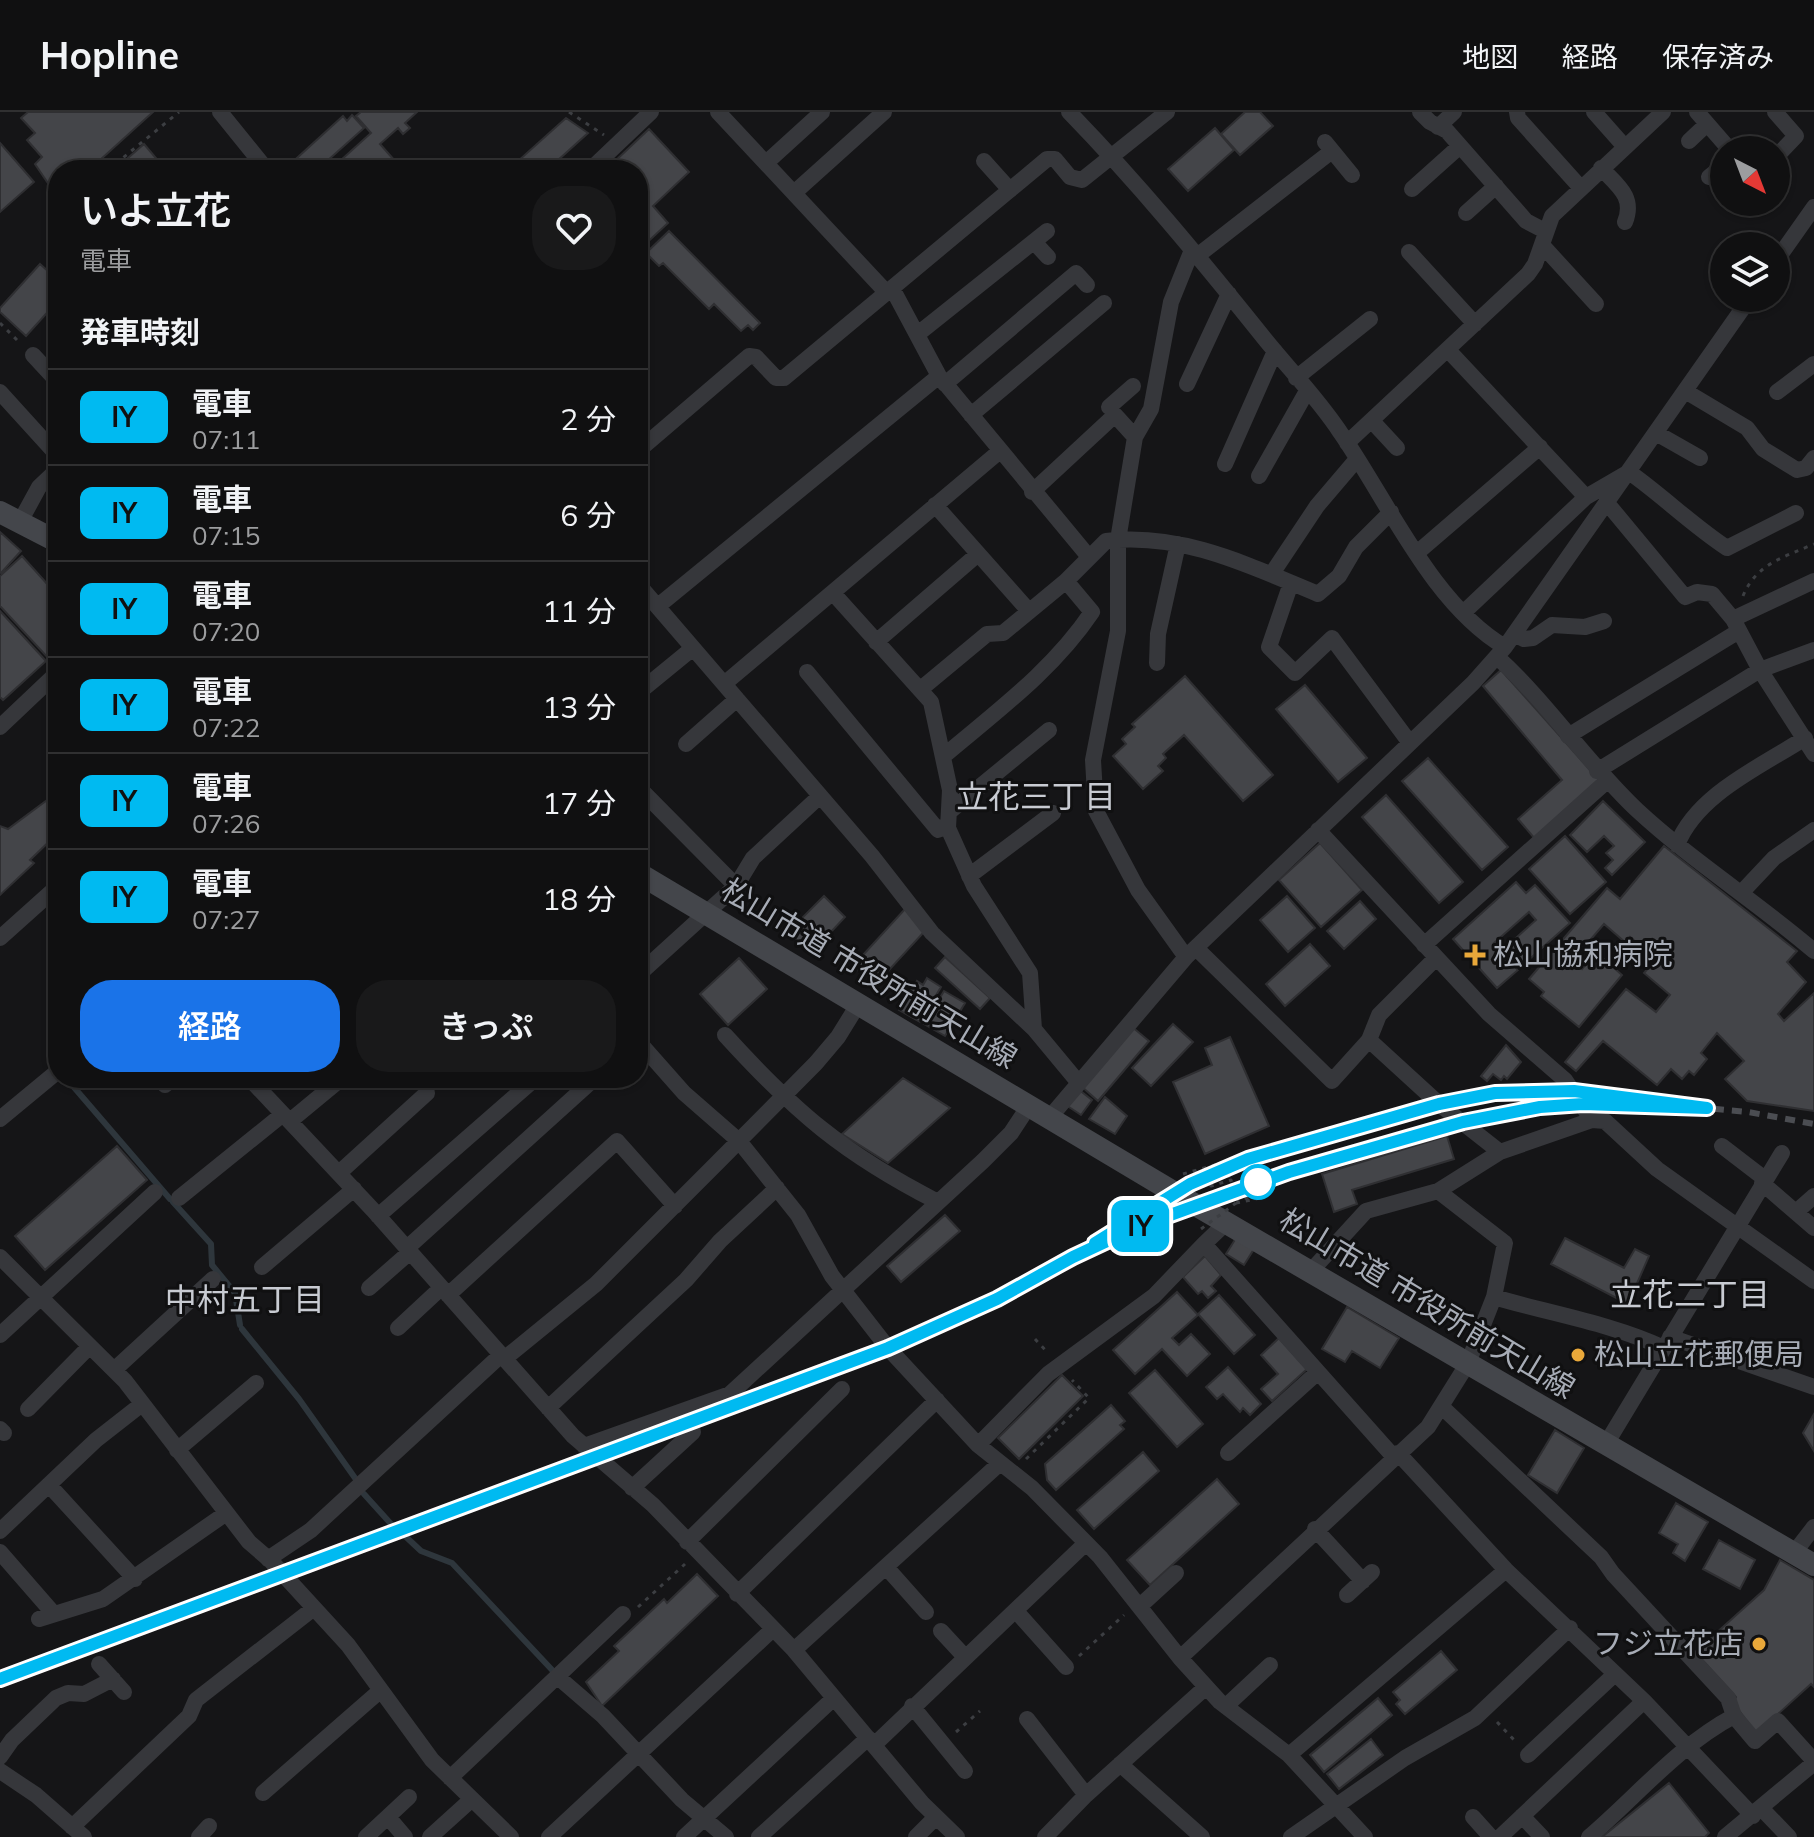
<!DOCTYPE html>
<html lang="ja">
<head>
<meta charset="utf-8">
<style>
	:root { --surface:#101011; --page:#19191a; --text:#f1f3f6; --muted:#9c9d9f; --line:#303031; --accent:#1a73e8 }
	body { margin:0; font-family:Mulish,"Noto Sans JP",sans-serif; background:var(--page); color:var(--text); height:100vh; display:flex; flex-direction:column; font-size:30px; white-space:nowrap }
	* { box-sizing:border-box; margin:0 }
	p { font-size:26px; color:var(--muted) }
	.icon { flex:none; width:44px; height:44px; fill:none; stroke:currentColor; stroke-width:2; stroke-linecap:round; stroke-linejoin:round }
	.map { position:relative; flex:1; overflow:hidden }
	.drawer { position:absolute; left:48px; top:48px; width:600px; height:928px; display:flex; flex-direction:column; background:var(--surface); border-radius:32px; box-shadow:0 2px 6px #0004,0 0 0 2px var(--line) }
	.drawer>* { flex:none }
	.badge { padding:0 16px; border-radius:12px; font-size:28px; line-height:52px }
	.needle { width:52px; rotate:138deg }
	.tools { position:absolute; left:1710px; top:24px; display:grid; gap:16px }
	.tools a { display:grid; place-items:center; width:80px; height:80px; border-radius:50%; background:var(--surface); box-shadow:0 2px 6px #0004,0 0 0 2px var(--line); font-size:40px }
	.map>.badge { position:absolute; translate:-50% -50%; box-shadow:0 0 0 4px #fff }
	h2 { padding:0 32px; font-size:30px; line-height:72px }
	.round { display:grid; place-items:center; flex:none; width:84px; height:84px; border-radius:32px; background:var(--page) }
	.overview { display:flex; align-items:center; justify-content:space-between; height:136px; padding:0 32px }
	h1 { font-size:38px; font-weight:600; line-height:60px }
	.primary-button { display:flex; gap:16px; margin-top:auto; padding:16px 32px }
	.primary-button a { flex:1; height:92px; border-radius:32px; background:var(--accent); color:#fff; font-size:32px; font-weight:600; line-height:92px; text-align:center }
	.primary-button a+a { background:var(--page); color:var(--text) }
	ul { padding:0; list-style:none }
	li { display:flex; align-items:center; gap:24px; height:96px; padding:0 32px; border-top:2px solid var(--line) }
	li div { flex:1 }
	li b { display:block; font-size:30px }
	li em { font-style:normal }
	li .badge { min-width:88px; font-weight:700; text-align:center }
	header { display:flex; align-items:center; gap:48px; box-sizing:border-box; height:112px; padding:0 40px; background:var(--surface); border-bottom:2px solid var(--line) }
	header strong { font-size:38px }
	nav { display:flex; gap:44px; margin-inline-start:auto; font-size:28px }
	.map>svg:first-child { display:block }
</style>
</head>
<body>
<header>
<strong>Hopline</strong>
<nav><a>地図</a><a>経路</a><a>保存済み</a></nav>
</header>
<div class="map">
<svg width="1814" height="1725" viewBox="0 0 1814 1725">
	<rect width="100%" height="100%" fill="#151517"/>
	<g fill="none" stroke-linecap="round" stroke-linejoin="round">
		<!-- stream -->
		<path stroke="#2e363c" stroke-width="6" d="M66,966L170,1087
			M173,1090L211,1132L212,1153L235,1181L240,1213
			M242,1217L299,1287L355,1366
			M364,1382L392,1413
			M405,1424L421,1439L452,1451L554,1560"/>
	</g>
	<!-- building -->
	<path fill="#444549" stroke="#2f2f32" stroke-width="2" d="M28,0H153L89,58H58V86L35,52L42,45L27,28L35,21L21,6Z
		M361,0H417L405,11L410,16L403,22L398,16L380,32L395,49L384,58H330L371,21L356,4Z
		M1245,0H1260L1273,14L1240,43L1221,22Z
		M352,3L364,16L317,58L286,56L343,4L347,9Z
		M566,6L588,21L547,58H508Z
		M1215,16L1234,38L1188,79L1168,57Z
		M649,17L689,60L653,94L668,111L638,139V58H618L612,52Z
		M0,31L34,70L0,100Z
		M144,32L166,58H126L121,52Z
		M669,119L760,211L753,218L748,213L741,219L714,192L709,197L663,151L659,154L646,141Z
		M40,152L58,168V196L54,193L26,224L0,200V196Z
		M0,420L21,439L1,461L0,460Z
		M22,444L58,484V540L49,547L0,494V464Z
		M0,499L46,549L3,588L0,585Z
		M1501,558L1600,669L1535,727L1518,707L1562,668L1483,574Z
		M1185,564L1273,663L1243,689L1184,623L1163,642L1166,646L1158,654L1163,659L1143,677L1113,644L1126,632L1122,627L1135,615L1132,612Z
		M1305,573L1367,646L1338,670L1276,597Z
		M1428,646L1508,735L1482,758L1402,669Z
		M58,680V721L30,748L34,751L0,783V714L8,717Z
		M1386,683L1463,770L1439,791L1362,705Z
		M1603,689L1645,730L1612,763L1605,756L1613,748L1606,741L1614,734L1604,724L1587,740L1570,723Z
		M1565,724L1606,770L1570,802L1529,757Z
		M1320,731L1362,778L1321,815L1279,768Z
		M1664,734L1797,839L1787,850L1806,870L1778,902L1784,909L1814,881V999L1747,989L1725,967L1744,949L1717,921L1701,941L1707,947L1694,963L1689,959L1682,967L1671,957L1657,973L1603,929L1576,959L1565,950L1626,877L1656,900L1670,883L1644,861L1656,847L1630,825L1626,831L1604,812L1572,849L1582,857L1596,840L1622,863L1579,915L1541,884L1544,880L1529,867L1607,776L1620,787Z
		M1516,770L1526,781L1535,773L1570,811L1524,852L1507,834L1536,808L1529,800L1494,831L1518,858L1497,876L1453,827Z
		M824,784L845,805L815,837L804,836L792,824L803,805Z
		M1287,784L1315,816L1288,840L1260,808Z
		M1360,789L1376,807L1344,837L1327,819Z
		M905,797L924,820L878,870L852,855Z
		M1310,832L1330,854L1285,894L1266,872Z
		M945,845L990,886L980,897L935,856Z
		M739,846L767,877L728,913L700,882Z
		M927,866L941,875L920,910L899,898L917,869L923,873Z
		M944,879L965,891L945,924L924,912Z
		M1173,912L1193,930L1151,974L1132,956Z
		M1131,914L1149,929L1098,989L1081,974Z
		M1230,925L1269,1014L1205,1042L1173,970L1212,953L1205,936Z
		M1506,933L1521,950L1507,967L1504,964L1501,968L1493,962L1487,969L1481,964Z
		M269,966H290L278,976Z
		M903,966L950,996L888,1051L842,1022Z
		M1078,977L1092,988L1081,1003L1066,993Z
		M1105,985L1127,1004L1115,1022L1089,1007Z
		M1447,1024L1454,1047L1352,1078L1357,1092L1334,1100L1322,1062Z
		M117,1034L147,1068L45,1158L15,1124Z
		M1260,1050L1264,1064L1248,1067L1245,1054Z
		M945,1103L960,1119L901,1170L887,1154Z
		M1236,1126L1254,1137L1244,1153L1226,1142Z
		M1565,1126L1624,1156L1635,1137L1649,1144L1628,1192L1551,1152Z
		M1205,1144L1221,1163L1211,1174L1216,1179L1208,1186L1202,1179L1198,1182L1183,1165Z
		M1177,1180L1198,1203L1172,1226L1179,1233L1191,1222L1210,1242L1187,1264L1162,1237L1135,1262L1113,1238Z
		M1219,1183L1255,1223L1234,1242L1198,1202Z
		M1347,1195L1399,1226L1380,1256L1352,1239L1345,1250L1322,1237Z
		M1279,1226L1307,1257L1272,1289L1261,1277L1278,1262L1261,1243Z
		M1228,1255L1261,1292L1250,1303L1243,1296L1240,1300L1223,1282L1217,1287L1206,1275Z
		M1155,1258L1203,1312L1177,1335L1129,1281Z
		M1062,1263L1083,1284L1019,1347L998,1326Z
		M1111,1293L1125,1309L1120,1313L1124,1317L1056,1378L1047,1368L1045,1352Z
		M1814,1302V1339L1803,1321Z
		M1555,1318L1584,1336L1557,1381L1528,1363Z
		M1143,1340L1159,1359L1094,1417L1077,1398Z
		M1217,1367L1239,1392L1150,1473L1127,1448Z
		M1676,1391L1708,1410L1685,1449L1673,1441L1678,1432L1659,1421Z
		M1719,1428L1755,1448L1740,1477L1703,1457Z
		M1780,1448L1814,1468V1575L1811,1572L1756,1622L1733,1590L1736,1585L1695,1540L1764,1478Z
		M697,1462L718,1484L602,1594L586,1570L619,1539L614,1534L664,1487L667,1491Z
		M1441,1539L1457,1558L1405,1602L1396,1592L1400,1588L1393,1580Z
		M1378,1586L1392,1603L1324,1660L1310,1643Z
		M1371,1627L1383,1643L1339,1677L1327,1662Z
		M1669,1671L1709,1721L1705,1725H1602Z"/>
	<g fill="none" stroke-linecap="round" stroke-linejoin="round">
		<!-- path -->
		<path stroke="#3c3e42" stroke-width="3" stroke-dasharray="4 6" stroke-linecap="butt" d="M569,0L604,23
			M108,58L179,0
			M0,211L20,231
			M1743,484C1756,452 1784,445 1814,432
			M1183,1062L1225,1050
			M1236,1091L1265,1085L1264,1081L1238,1088L1231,1068L1211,1074L1209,1068L1242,1057L1244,1064L1263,1058
			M1035,1227L1048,1241
			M1026,1347L1089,1286L1072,1268
			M638,1495L685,1452
			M1079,1544L1124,1503
			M1497,1610L1517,1631
			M956,1620L980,1599"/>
		<!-- street -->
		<path stroke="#36373b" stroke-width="16" d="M220,0L267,58
			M718,0L887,181
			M1069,0C1137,70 1199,145 1260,221C1286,254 1317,285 1340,320C1388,389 1432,492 1505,535
			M1420,0L1430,10L1447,19L1526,109L1545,119
			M1517,0L1518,6L1580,75
			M1594,0L1625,35
			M1697,0L1730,38
			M1775,0L1796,24L1776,45
			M1438,15L1454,0
			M1689,29L1707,12
			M1325,30L1352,63
			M984,49L1010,78
			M767,50L822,0
			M1601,56C1618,74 1635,85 1625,110
			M245,58L258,48
			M590,58L651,0
			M1709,65L1724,53
			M1412,77L1460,34
			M795,80L884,0
			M1466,101L1496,74
			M1034,130L1048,145
			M1542,133L1596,192
			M1409,140L1475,212
			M1197,144L1332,39
			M1776,149L1814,95
			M892,176L939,264L1089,445
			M919,221L1047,119
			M1448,238L1586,385
			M33,243L58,270
			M1296,266L1370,207
			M945,272L1076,161L1087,173
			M1187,272L1229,182
			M1685,279L1747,316L1763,337L1797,358L1806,356L1814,346
			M0,280L58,344
			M1777,280L1814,252
			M1109,295L1133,274
			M971,303L1104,191
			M1372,309L1397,336
			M1656,321L1700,346
			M1347,331L1528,162L1535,152L1552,104L1663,0
			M638,339L749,244L756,245L776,266H784L1047,47H1055L1070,65L1082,68L1167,0
			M1225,352L1275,239
			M1259,364L1307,279
			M1032,380L1115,303L1135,325
			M1607,391L1685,485L1697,480L1712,482L1733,507
			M935,393L1029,499
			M21,408L39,375L58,357
			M1418,440L1540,335
			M1273,460L1317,394L1357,347
			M1291,471L1269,535L1295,561L1332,526L1410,631
			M638,472L872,744L932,821L1034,917L1078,970
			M833,481L931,590L950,678L948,716L974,774L1030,861L1034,917
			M658,494L939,264
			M1463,501L1586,385L1629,360C1663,384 1692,413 1727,436L1796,401
			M1514,522L1524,527L1533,526L1552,513L1585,515L1604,509
			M876,530L978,442
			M1814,538L1760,558L1814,642
			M1497,545C1548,591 1587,651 1637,698C1692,749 1757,790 1814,839
			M1157,551L1158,522L1178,432
			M807,560L938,718L948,712
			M724,572L1000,339
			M922,576L987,522L1003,521L1066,469L1106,429C1182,420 1250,454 1318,482L1339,464L1356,435L1391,400
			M638,581L693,536
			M0,615L58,560
			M1568,624L1739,519
			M686,632L737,587
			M945,643C997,599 1053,558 1092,500L1066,469
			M1597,659L1760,558L1733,507L1814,469
			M638,675L736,774
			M949,700L1049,618
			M1318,718L1489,902L1565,968L1592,1008
			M1677,733C1697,682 1762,654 1805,626
			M969,764L1053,701
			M1742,780L1774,746L1814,718
			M0,826L58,774
			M1424,833L1607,669
			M1196,836L1332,969L1369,928L1379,903L1436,846
			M1186,845L1138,778L1096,699L1093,648L1118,519V428L1135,325L1151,297L1171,190L1192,138
			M638,863L736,774L753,746L820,684
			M725,923C795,1000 844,1042 938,1090
			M1369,928L1439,992L1500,1040
			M638,929L684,981L739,1029L798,1103L832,1164L888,1236L978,1333L1032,1376L1100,1445L1180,1546L1220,1590L1289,1643L1365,1725
			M249,966L373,1098L573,1324L653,1393L794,1538L922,1691L957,1725
			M165,973L172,966
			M1051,1004L1186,845L1473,571L1505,535L1750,186
			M0,1007L58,959
			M290,1009L342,966
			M1722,1034L1765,1067
			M339,1061L427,981
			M1762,1071L1814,1116
			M179,1086L283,1002
			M1797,1099L1814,1084
			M378,1104L536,966
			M1228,1109L1204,1132L1393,1344
			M407,1136L595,966
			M0,1145L125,1269L249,1430L271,1449L348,1533L432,1648L511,1725
			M262,1155L354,1077
			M1312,1158L1366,1099L1438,1079L1500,1040L1592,1008L1605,1009L1657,1057L1814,1169
			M369,1176L410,1140
			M448,1183L617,1029L675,1094
			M1494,1185C1551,1202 1610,1211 1664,1236
			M398,1216L441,1176
			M0,1223L155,1080
			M1670,1225L1814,1275
			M504,1247L596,1172L716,1052L816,951L838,925L859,891
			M114,1258L213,1167
			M1442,1295L1601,1445L1613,1462L1728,1586L1734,1604L1755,1629L1778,1609L1814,1649
			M548,1296L686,1168L720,1129L777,1076
			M28,1297L89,1235
			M0,1317L4,1321
			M1606,1332L1782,1041
			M978,1333L1048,1262L1154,1184L1204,1132
			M584,1334L730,1282L983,1049L1011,1021L1030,992
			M177,1338L256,1271
			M1228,1341L1318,1260
			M1398,1341L1506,1458L1644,1589L1753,1704
			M49,1373L135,1467
			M632,1376L693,1320
			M1315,1417L1363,1469
			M0,1419L96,1328L142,1292
			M687,1430L842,1277
			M0,1440L54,1502
			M1794,1441L1814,1415
			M268,1447L311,1418L501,1243
			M886,1455L926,1500
			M737,1482L937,1288
			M1347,1483L1372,1460
			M1141,1493L1176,1461
			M1016,1499L1066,1555
			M39,1507L103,1487L225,1402
			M941,1519L965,1545
			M794,1538L999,1352
			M1180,1546L1428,1315L1468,1251L1494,1185L1505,1131L1438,1079
			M99,1552L124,1580
			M559,1566L603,1604L682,1688L726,1725
			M912,1594L965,1659
			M1226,1594L1270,1553
			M1027,1607L1086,1683
			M874,1633L1086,1431
			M1289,1643L1506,1458
			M1528,1643L1615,1562
			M0,1645L12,1628L56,1586L68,1581L84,1582L113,1567
			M1120,1652L1202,1725
			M0,1659L36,1683L84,1725
			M450,1666L623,1502
			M263,1681L381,1578
			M1762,1697L1789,1725
			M1522,1704L1542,1725
			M388,1705L405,1725
			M1473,1705L1491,1725
			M72,1715L189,1604L196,1588L314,1496
			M199,1725L209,1714
			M366,1725L409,1685
			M430,1725L472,1687
			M549,1725L773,1517
			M684,1725L834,1586
			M759,1725L868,1626
			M916,1725L936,1705
			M1045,1725L1086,1683L1206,1575
			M1291,1725L1405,1646L1475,1606L1570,1516
			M1500,1725L1644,1589
			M1589,1725C1637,1684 1678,1634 1734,1604
			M1725,1725L1814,1651"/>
		<!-- secondary -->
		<path stroke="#44464b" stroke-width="22" d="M0,400L58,430
			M638,761L1175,1081L1814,1453"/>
		<!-- rail -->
		<path stroke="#4b4d52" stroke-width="6" stroke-dasharray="10 8" stroke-linecap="butt" d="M1696,995L1748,1000L1814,1012
			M1131,1118C1203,1084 1280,1063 1357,1041C1439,1017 1521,990 1608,993
			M0,1566L888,1236L997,1187L1190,1072L1282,1035L1439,992L1495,981L1574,979L1707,996"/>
		<!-- path-bridge -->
		<path stroke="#3c3e42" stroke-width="3" stroke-dasharray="4 6" stroke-linecap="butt" d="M1201,1117L1236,1091L1225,1050"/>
	</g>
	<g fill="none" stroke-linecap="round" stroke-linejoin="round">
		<!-- line casing -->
		<g stroke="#fff" stroke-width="18">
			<path id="line" d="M0,1567L888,1236L997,1187L1073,1145L1137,1115L1289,1060L1463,1010L1540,995L1583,992L1707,996L1574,979L1495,981L1439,992L1248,1047L1190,1072L1095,1131"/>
		</g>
		<!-- line -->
		<use href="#line" stroke="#00baf1" stroke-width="12"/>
	</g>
	<!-- markers -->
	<g fill="#e9a83a" stroke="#101011" stroke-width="3">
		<path d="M1471 831h8v8h8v8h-8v8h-8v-8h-8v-8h8z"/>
		<circle cx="1578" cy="1243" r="8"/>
		<circle cx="1759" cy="1532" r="8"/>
	</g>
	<circle fill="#fff" stroke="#00baf1" stroke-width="4" cx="1258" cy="1070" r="16"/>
	<g text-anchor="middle" stroke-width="6" stroke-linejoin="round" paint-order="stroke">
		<!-- poi labels -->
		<g font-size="30" fill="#a7acb6" stroke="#101011" text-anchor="start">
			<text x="1493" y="853">松山協和病院</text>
			<text x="1594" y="1253">松山立花郵便局</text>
			<text x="1743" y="1542" text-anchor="end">フジ立花店</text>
		</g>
		<!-- street labels -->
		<g font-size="30" fill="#a7acb6" stroke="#101011">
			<text transform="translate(869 862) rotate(31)" y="10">松山市道 市役所前天山線</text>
			<text transform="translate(1427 1192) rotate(31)" y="10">松山市道 市役所前天山線</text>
		</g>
		<!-- neighbourhood labels -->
		<g font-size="32" fill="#c8cbd2" stroke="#101011">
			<text x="1036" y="696">立花三丁目</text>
			<text x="1690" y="1194">立花二丁目</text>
			<text x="245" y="1199">中村五丁目</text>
		</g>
	</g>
</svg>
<div class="tools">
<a><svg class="needle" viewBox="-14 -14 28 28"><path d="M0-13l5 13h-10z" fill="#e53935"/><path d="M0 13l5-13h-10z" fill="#9c9d9f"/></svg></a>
<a><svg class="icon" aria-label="layers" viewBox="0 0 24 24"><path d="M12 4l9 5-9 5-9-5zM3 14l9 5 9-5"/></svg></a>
</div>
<b class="badge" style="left:1140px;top:1114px;background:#00baf1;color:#111">IY</b>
<section class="drawer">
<div class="overview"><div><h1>いよ立花</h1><p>電車</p></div><a class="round"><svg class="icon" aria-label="heart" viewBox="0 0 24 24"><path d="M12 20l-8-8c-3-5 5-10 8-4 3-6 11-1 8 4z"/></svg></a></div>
<h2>発車時刻</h2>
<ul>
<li><span class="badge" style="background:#00baf1;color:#111">IY</span><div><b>電車</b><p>07:11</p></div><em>2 分</em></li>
<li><span class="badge" style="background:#00baf1;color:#111">IY</span><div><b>電車</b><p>07:15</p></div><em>6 分</em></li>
<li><span class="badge" style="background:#00baf1;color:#111">IY</span><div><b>電車</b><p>07:20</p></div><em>11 分</em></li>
<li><span class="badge" style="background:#00baf1;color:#111">IY</span><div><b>電車</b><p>07:22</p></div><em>13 分</em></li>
<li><span class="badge" style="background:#00baf1;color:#111">IY</span><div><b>電車</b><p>07:26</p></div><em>17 分</em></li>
<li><span class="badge" style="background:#00baf1;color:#111">IY</span><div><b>電車</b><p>07:27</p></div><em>18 分</em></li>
</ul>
<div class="primary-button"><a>経路</a><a>きっぷ</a></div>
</section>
</div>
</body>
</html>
